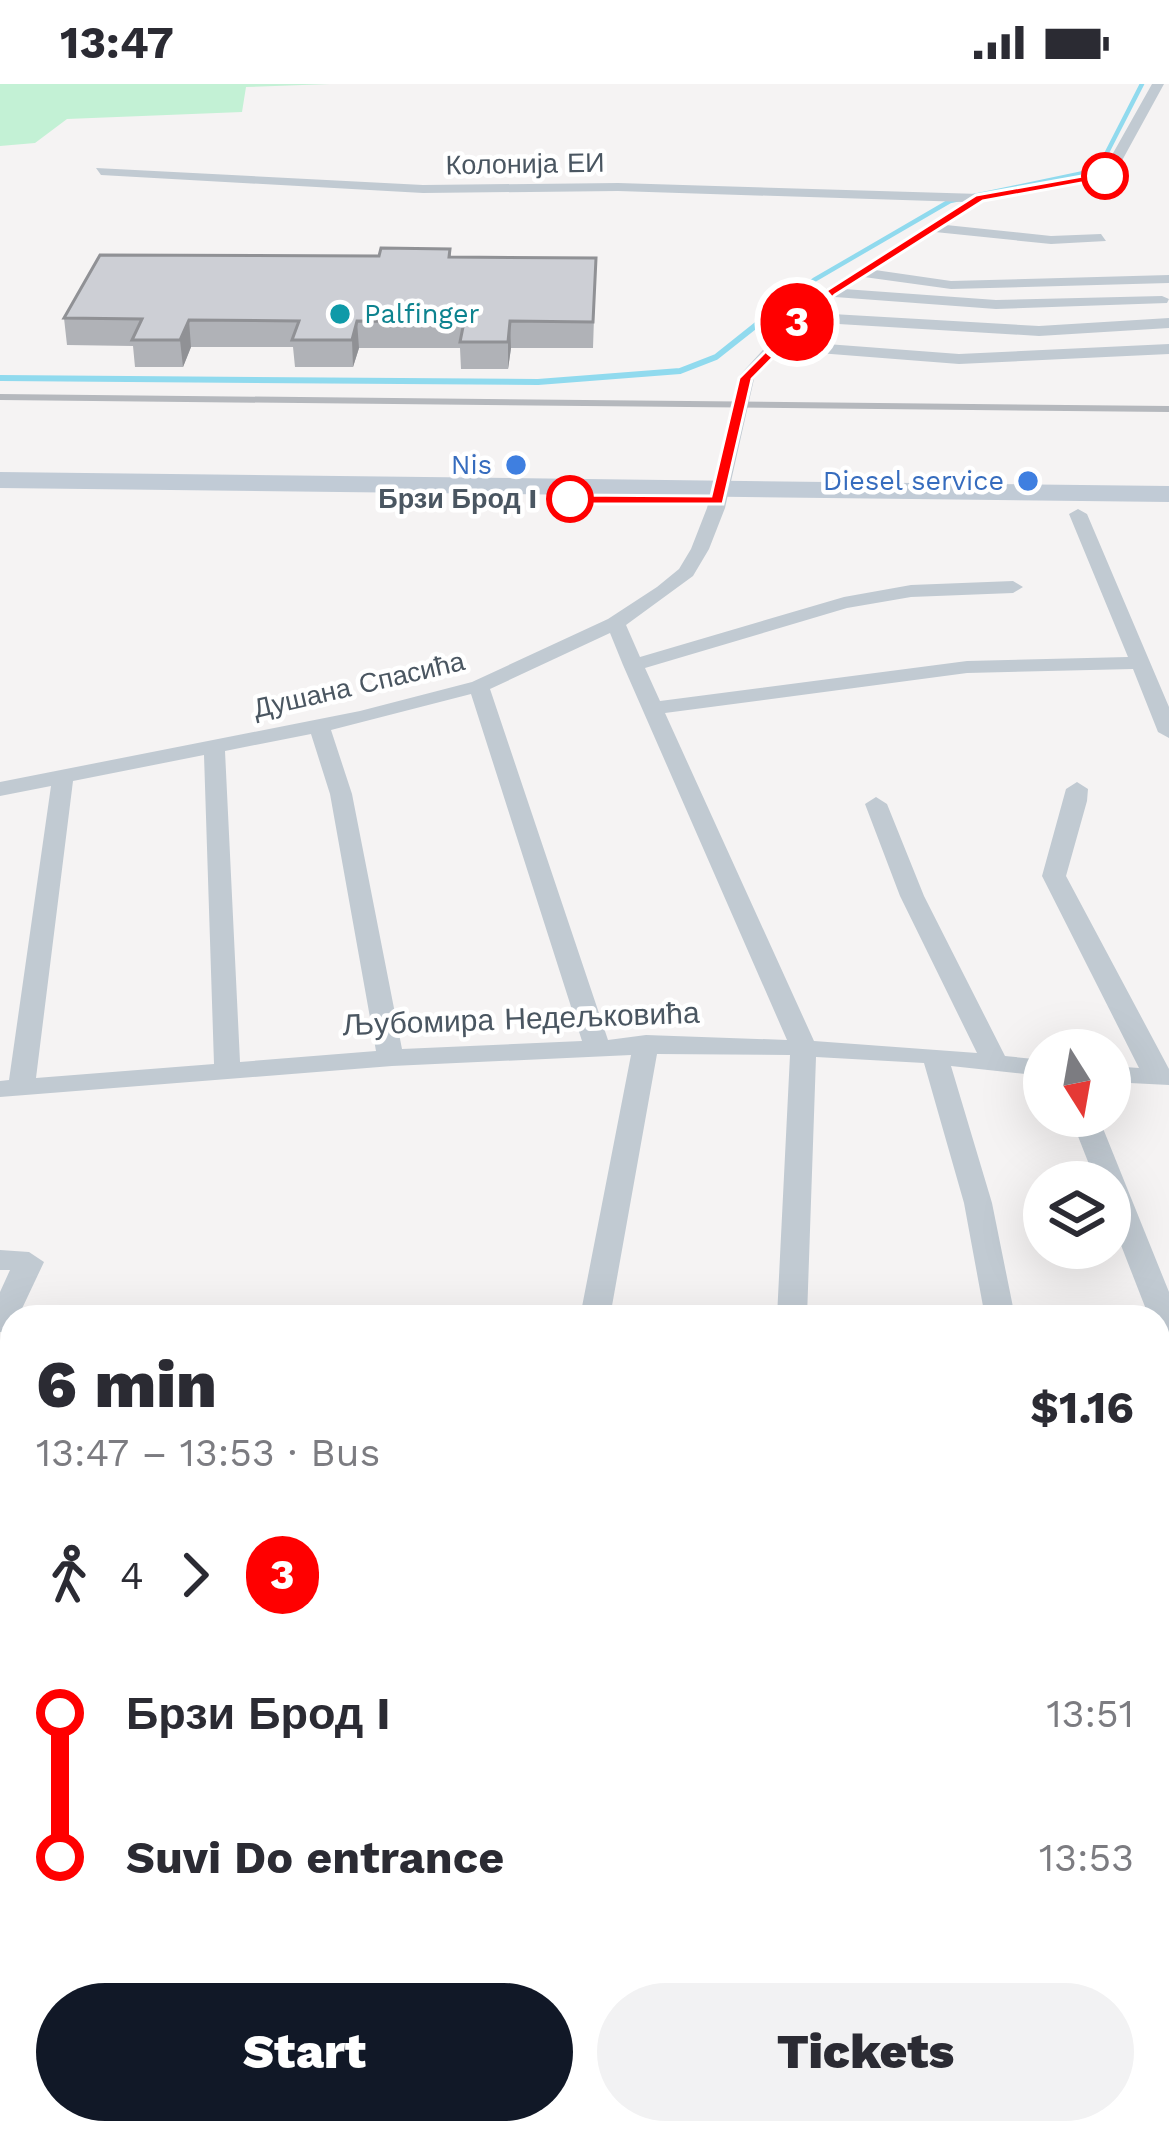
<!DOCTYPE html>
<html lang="en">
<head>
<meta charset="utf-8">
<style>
	:root { --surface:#fff; --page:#f2f2f3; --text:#2b2b33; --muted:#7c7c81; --accent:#111827 }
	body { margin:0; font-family:"Work Sans",sans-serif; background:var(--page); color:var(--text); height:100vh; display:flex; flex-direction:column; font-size:45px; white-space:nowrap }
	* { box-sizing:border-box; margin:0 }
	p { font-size:39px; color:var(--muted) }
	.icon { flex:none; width:66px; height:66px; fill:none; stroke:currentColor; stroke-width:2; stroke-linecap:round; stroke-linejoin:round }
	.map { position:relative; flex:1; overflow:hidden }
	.drawer { position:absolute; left:0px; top:1221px; width:1170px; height:840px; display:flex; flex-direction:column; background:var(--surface); border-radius:36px 36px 0 0; box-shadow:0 12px 48px #0002 }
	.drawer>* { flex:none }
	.badge { padding:0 24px; border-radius:39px; font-size:42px; line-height:78px }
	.needle { width:78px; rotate:169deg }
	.fabs { position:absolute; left:1023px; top:945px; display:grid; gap:24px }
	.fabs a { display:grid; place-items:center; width:108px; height:108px; border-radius:50%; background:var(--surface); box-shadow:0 12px 48px #0002; font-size:60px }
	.map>.badge { position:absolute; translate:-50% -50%; box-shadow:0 0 0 6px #fff }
	.legs { display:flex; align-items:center; gap:18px; height:132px; padding:0 36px; font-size:39px }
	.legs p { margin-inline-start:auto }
	.overview { display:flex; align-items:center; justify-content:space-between; height:204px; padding:0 36px }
	h1 { font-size:66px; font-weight:800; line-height:90px }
	.primary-button { display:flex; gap:24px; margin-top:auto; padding:24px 36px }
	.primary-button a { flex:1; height:138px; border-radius:72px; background:var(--accent); color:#fff; font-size:48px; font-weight:800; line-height:138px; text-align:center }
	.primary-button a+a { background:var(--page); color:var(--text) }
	ul { padding:0 36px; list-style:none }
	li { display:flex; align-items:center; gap:42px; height:144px; font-size:45px }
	li i { display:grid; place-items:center; width:18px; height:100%; margin:0 15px; background:currentColor }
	li i::after { content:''; width:30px; height:30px; margin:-15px; border:9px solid; border-radius:50%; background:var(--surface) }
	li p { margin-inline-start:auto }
	li:first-child i { background:linear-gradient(#0000 50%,currentColor 0) }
	li:last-child i { background:linear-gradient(currentColor 50%,#0000 0) }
	.status { display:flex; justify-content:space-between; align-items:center; height:84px; padding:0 60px; background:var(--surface); direction:ltr }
	.status svg { height:33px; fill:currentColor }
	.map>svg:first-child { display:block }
</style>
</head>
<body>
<div class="status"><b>13:47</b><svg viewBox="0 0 49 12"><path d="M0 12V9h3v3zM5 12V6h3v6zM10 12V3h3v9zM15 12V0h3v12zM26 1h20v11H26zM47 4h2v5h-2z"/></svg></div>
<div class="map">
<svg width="1169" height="2061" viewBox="0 0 1169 2061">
	<rect width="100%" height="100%" fill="#f5f3f3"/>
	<!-- green -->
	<path fill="#c3f1d5" d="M0,0H330L246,3L242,28L67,35L35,59L0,62Z"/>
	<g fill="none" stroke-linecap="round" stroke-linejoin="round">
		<!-- stream-far2 -->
		<path stroke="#90daee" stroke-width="4.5" d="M770,230L814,196L950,117L1098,86L1142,0"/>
		<!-- stream-far1 -->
		<path stroke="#90daee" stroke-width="6" d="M0,294L538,298L680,287L716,273L774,227"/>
		<!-- stream -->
		<path stroke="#90daee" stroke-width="12" d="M0,1765L12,1770
			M647,2049L671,2061"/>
		<!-- minor -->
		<path fill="#c1cad2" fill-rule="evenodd" d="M1152,0H1164L1113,93L984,117L946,141L1051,152L1101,150L1106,157L1051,160L935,148L875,186L951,197L1169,191V199L951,205L864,193L844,205L996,216L1162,212L1169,215L1167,219L996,225L835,213L815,229L1039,242L1169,234V244L1039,252L805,238L787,257L959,270L1169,260V270L959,280L780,266L754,295L725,424L709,465L693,492L626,541L640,573L844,513L911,501L1013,497L1023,503L1013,509L911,513L847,524L645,584L660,617L967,577L1128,573L1069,430L1078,425L1087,430L1169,623V654L1158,648L1133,585L967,589L665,629L814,957L977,969L900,812L865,720L876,713L887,720L924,812L1005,972L1044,976V992L951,982L992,1119L1015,1233H985L964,1119L924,979L816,973L807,1233H777L790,971L657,970L610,1233H580L631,971L392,982L0,1013V997L9,996L51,702L0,712V698L360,627L472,598L608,535L657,503L679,485L691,465L707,424L740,291L796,230L826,205L965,118L618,107L423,109L101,91L96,84L423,101L618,99L980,110L1103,87ZM610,549L623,581L787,956L646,951L608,956L490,605ZM471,610L582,957L402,965L352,710L331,646ZM311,650L330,710L376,967L240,978L225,667ZM204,671L214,980L36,994L73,697Z
			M1077,698L1088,705L1087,717L1066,792L1169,985V1001L1110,998V982L1139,984L1042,792L1066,705Z
			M1070,1032H1098L1169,1208V1255L1158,1252V1233H1149L1110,1133V1098H1096Z
			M0,1166L29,1168L44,1178L19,1231L23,1233H12V1249L0,1248V1208L10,1186H0Z
			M0,1722L12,1726V1760L0,1756Z
			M704,2049H761L766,2061H709Z"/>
		<!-- secondary -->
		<path fill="#c1cbd6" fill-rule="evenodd" d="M0,388L1169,402V418L0,404Z"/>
		<!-- rail -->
		<path stroke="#b5b8bd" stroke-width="6" d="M0,313L1169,325"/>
	</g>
	<!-- wall -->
	<path fill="#b0b2b7" d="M450,165L451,173L596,174L593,264H511L508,285H461L460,264H359L353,283H295L293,263H191L183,283H135L133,262L67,261L64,234L379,172Z"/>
	<!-- shaded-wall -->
	<path fill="#909195" d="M189,236L191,263L183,283L180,256Z
		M357,237L359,264L353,283L352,256Z
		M510,237L511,264L508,285V258Z"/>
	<!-- building -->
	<path fill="#cdcfd5" stroke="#909195" stroke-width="3" d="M381,164L450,165L449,173L596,174L593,238L510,237L508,258H460L464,238L357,237L352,256H292L299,237L189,236L180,256H132L142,235L64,234L100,171L379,172Z"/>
	<!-- line-1 -->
	<path fill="#f00" stroke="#fff" stroke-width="3" d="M1105,88L1109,94L983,117L835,211L752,295L723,420H570L563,415L570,411L711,412L739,294L827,206L976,111Z"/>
	<!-- markers -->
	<g fill="#fff" stroke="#f00" stroke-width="6">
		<circle cx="1105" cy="92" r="21"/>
		<circle cx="570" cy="415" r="21"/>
	</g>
	<circle fill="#0f9aa8" stroke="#fff" stroke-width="4.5" cx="340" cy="230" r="12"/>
	<g fill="#3f7fe0" stroke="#fff" stroke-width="4.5">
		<circle cx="516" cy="381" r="12"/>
		<circle cx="1028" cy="397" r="12"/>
	</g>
	<g text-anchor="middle" stroke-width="9" stroke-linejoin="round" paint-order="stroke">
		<!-- far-street labels -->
		<g font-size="27" fill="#4a5661" stroke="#fff">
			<text transform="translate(525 80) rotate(-1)" y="9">Колонија ЕИ</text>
			<text transform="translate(359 601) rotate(-13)" y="9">Душана Спасића</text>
		</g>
		<!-- far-culture labels -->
		<g font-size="27" fill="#0d838f" stroke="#fff" text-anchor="start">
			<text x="364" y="239">Palfinger</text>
		</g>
		<!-- far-shop labels -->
		<g font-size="27" fill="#366cbe" stroke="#fff" text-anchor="end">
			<text x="492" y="390">Nis</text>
			<text x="1004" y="406">Diesel service</text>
		</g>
		<!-- far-stop labels -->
		<g font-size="27" font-weight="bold" fill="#4a5661" stroke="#fff" text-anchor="end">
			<text x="537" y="424">Брзи Брод I</text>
		</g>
		<!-- street labels -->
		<g font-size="30" fill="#4a5661" stroke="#fff">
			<text transform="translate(521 935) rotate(-2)" y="10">Љубомира Недељковића</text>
		</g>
	</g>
</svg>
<div class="fabs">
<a><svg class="needle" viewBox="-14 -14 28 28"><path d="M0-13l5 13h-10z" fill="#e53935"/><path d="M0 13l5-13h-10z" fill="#7c7c81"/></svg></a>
<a><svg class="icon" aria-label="layers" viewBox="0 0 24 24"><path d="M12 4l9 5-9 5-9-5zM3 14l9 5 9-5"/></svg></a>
</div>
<b class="badge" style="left:797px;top:238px;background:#f00;color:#fff">3</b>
<section class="drawer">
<div class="overview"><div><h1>6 min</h1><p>13:47 – 13:53 · Bus</p></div><b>$1.16</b></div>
<div class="legs"><svg class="icon" aria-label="walk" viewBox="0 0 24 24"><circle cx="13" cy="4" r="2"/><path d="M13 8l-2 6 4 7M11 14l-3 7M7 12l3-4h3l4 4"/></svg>4<svg class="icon" aria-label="forward" viewBox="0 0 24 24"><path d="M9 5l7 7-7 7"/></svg><b class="badge" style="background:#f00;color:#fff">3</b></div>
<ul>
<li><i style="color:#f00"></i><b>Брзи Брод I</b><p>13:51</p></li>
<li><i style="color:#f00"></i><b>Suvi Do entrance</b><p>13:53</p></li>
</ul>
<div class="primary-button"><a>Start</a><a>Tickets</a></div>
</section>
</div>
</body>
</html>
